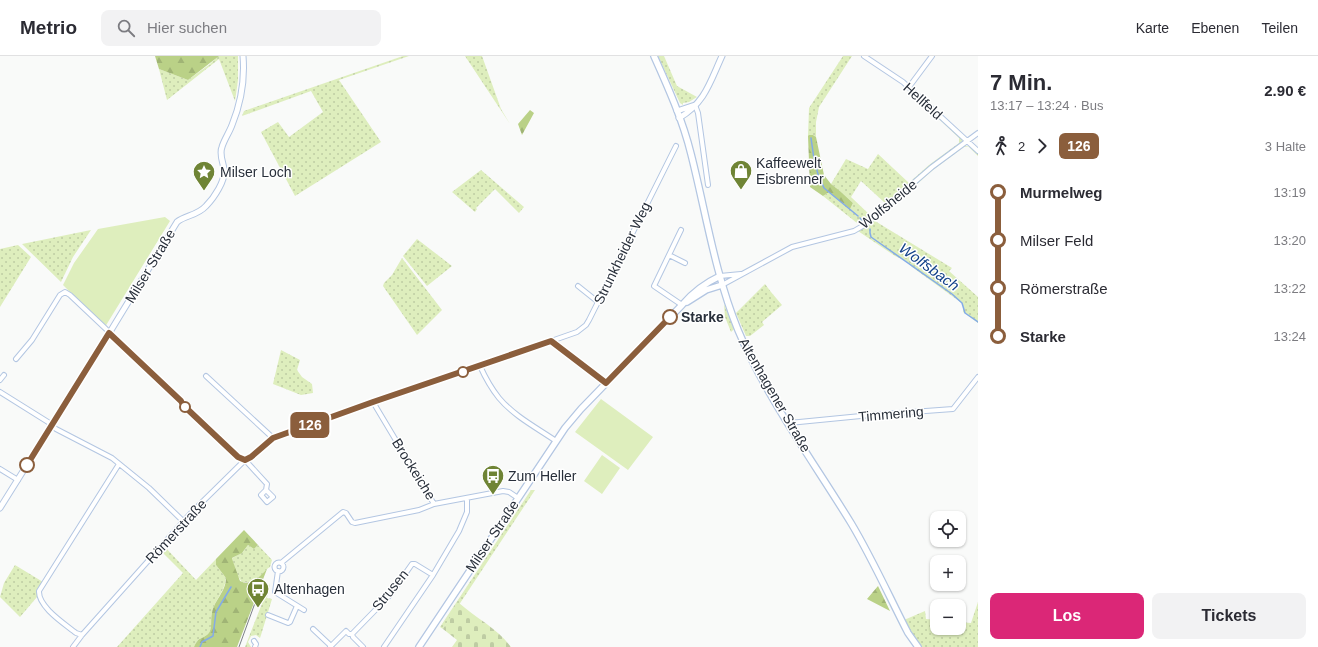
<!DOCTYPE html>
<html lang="de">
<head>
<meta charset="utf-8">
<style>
	:root { --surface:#fff; --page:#f2f2f3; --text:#2b2b33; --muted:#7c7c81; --line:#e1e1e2; --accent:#db2777 }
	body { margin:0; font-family:Helvetica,sans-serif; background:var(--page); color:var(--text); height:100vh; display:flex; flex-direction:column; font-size:15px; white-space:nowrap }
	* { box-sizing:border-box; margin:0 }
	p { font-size:13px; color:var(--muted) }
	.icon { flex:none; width:22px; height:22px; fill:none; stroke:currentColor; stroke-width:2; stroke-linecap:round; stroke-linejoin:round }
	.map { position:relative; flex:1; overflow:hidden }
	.details { display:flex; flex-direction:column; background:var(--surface); width:340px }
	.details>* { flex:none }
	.badge { padding:0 8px; border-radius:6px; font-size:14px; line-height:26px }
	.controls { position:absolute; left:930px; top:455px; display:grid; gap:8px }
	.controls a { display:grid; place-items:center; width:36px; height:36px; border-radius:8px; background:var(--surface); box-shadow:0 1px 3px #0004; font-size:20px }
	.map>.badge { position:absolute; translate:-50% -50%; box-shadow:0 0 0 2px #fff }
	.legs { display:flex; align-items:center; gap:6px; height:44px; padding:0 12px; font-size:13px }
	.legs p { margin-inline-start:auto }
	.headline { display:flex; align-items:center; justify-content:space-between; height:68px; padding:0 12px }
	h1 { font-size:22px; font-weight:600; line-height:30px }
	.cta { display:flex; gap:8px; margin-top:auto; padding:8px 12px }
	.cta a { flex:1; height:46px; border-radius:8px; background:var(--accent); color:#fff; font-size:16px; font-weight:600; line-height:46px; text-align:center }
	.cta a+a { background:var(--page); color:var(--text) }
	ul { padding:0 12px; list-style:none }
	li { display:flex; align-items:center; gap:14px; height:48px; font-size:15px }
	li i { display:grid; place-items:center; width:6px; height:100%; margin:0 5px; background:currentColor }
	li i::after { content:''; width:10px; height:10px; margin:-5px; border:3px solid; border-radius:50%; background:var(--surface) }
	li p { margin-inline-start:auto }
	li:first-child i { background:linear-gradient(#0000 50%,currentColor 0) }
	li:last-child i { background:linear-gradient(currentColor 50%,#0000 0) }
	header { display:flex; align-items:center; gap:24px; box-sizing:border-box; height:56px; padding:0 20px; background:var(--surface); border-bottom:1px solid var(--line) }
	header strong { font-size:19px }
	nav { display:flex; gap:22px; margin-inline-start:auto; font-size:14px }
	.search { width:280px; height:36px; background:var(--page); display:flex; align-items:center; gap:10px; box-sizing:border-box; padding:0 14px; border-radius:8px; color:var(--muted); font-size:15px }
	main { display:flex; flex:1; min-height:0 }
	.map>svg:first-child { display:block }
</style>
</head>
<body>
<header>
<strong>Metrio</strong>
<div class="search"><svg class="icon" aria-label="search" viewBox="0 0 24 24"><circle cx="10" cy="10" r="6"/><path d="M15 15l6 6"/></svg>Hier suchen</div>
<nav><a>Karte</a><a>Ebenen</a><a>Teilen</a></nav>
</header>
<main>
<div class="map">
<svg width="978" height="591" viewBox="0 0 978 591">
	<defs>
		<pattern id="grass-dots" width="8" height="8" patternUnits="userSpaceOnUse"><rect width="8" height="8" fill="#deeebd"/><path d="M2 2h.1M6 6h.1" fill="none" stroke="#becca3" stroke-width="1.8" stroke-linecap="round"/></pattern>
		<pattern id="forest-firs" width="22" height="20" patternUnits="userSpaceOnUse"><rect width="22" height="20" fill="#bad187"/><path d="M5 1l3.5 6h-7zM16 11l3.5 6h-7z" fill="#a0b475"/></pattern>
		<pattern id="cemetery-stones" width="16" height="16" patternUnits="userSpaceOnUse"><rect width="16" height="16" fill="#deeebd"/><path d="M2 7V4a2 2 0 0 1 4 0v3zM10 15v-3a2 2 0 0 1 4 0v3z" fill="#becca3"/></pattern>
	</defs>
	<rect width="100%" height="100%" fill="#f9faf9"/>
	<!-- grass -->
	<path fill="url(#grass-dots)" d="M218,0H238V24L235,45L219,3L167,44L159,13L188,24L210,8Z
		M403,0H409L339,24L381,86L295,140L261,76L278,66L289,81L323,56L311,35L242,60L244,55Z
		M465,0H482L501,53L510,68Z
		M658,0H664L677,30L697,41L689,46L683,47V49L680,47Z
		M843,0H852L819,51L816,66V81L813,79L808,80L809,52Z
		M922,45L962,82V86L913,126L911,125L929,109L959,87V82L921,46Z
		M964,90L971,91L978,97V100L969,91H964L933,114L875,165L952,212L949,215L978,241V267L963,256V248L912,211L906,205L895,200L858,175L874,164L933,112Z
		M878,98L909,127V129L886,150L885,147L861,125L851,141L871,160L857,167L823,140L829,136L850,153L853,147L840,135L831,128L846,103L868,113Z
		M481,114L524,151L519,157L495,133L476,152L477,153L475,156L452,136Z
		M91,174L73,201L61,226L22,188Z
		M417,183L452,210L427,230L403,200Z
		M18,189L31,201L0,251V193Z
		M402,202L442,254L417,279L383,230L384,227L392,219Z
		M765,228L771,236L782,249L762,266L764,269L750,280H746L736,257Z
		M724,248L734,273L731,276L725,261Z
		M281,294L300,304L297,314L302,321L312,328L313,337L301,339L273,328Z
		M531,434H535L443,573L440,571Z
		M248,489L254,493L258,489L272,504L270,511C263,515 259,525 252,526C249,527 245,526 242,526L237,519L231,503L243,496Z
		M164,490L196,524L216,503V509L226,522C225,536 214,544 212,557C210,564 213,573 208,578C201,584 199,580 194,591H117L183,517L160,494Z
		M15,509L43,526L38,535L37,541L20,561L0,541L4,527Z
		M270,527L267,542L272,543L261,579L260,582L256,579L251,580L248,586L251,591H245Z
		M978,546V591H920L904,564L925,555L926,563L937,564V572H959V566L971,567Z"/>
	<!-- forest -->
	<path fill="url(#forest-firs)" d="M155,0H219L188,24L159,13Z
		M530,54L534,57L522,79L518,68Z
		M809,79H813L816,81L824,119L831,128L840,135L853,147L850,153L829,136L823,140L810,131L808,80Z
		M244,474L258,489L254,493L248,489L242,497L232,502V503L240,525C252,531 259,521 267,513L237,591H194C199,580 201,584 208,578C213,573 210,564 212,557C214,544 226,536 226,522L216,509V503Z
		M878,530L890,555L867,543Z"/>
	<!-- cemetery -->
	<path fill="url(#cemetery-stones)" d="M459,547C476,562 498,573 511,591H452L457,584L443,573Z"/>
	<!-- garden -->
	<path fill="#deeebd" d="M165,161L170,165L105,271L63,229L74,207L98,173Z
		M601,343L653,381L628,414L575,376Z
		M602,399L620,412L602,438L584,425Z"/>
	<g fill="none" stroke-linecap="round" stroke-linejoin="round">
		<!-- stream -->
		<path stroke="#83abe8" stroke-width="1.5" d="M811,82L814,103L819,122
			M821,125L824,132L858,160
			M860,162L863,165
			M870,173V177L871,181L952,238L962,247L965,257L978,266
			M200,591L202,586L213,580L216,556L231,531"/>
		<!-- minor casing -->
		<g stroke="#b3c6e2" stroke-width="6">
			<path id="minor" d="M864,0L903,26L978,95
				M909,31L932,0
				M695,49L698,57L708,129
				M681,174L654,230L682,249
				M669,199L685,207
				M720,220L741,218
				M722,229L792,191L854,175L866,168L932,111L978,77
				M578,230L598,246
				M551,285L606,327
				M16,303L32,284L60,239L65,236L70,239L106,273L116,284L181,345L183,349L238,401L245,404
				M480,310C485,321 491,332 499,342C514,360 537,372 556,385
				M206,320L273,382
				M0,324L4,319
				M0,336L48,366L56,373L112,402L149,432L183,465
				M373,346L434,448
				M789,367L871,359L953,353L978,321
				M245,404L267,428L266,434L273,441L267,446L261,439L266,434
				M0,413L18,424
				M274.5 511a4.5 4.5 0 1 1 9 0a4.5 4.5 0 1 1-9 0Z
				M281,507L343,456L346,457L352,466L355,467L419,454L434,448L503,435L509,436L518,442
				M278,515L275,536L304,554
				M268,559L288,567L290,566L297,550
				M313,573L331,590
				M352,578L391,538L412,508H415L433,519
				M82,579L76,577C65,568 38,551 39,535L119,408
				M254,585L256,588L255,591
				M73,591L82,579L190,458L245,404L251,401L273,382L577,276L586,269L589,264L676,90
				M330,591L346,575L349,578H352L353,581L363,591
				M384,591L433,519L459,475L467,456V442"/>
		</g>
		<!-- tertiary casing -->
		<g stroke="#b3c6e2" stroke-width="7">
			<path id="tertiary" d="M677,55L695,49
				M679,62C705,47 710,26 722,0
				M0,452L99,294L177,166C185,159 197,160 206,150C214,142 226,124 224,113C223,106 219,98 222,91C224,84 229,77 232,69C241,47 245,24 243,0"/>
		</g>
		<!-- secondary casing -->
		<g stroke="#b3c6e2" stroke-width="8">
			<path id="secondary" d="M654,0C668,31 683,65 691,98C706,157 715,218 738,274C766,341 813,405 851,467C872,502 889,540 908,577L918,591
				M687,246L706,234L722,229
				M419,591L565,372L581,353L682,249C693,236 705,227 720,220"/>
		</g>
		<!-- minor -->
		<use href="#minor" stroke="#fff" stroke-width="4"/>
		<!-- tertiary -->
		<use href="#tertiary" stroke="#fff" stroke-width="5"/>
		<!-- secondary -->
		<use href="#secondary" stroke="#fff" stroke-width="5.5"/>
		<!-- tram -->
		<path stroke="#7b8086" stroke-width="1" d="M239,591L263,525"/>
	</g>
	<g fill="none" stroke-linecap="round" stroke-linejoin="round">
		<!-- line-1 casing -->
		<g stroke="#fff" stroke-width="9">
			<path id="line-1" d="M27,409L109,277L181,345L183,349L238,401L245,404L251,401L273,382L373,346L551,285L606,327L670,261"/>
		</g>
		<!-- line-1 -->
		<use href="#line-1" stroke="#8b5e3c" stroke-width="6"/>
	</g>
	<!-- icons -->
	<defs>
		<g id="shop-pin" transform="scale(1.15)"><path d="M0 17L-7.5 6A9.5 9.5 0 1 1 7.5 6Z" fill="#6f8435" stroke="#fff"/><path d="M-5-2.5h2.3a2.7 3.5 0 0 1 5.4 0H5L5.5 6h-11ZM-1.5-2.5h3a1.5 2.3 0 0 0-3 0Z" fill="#fff"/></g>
		<g id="sight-pin" transform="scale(1.15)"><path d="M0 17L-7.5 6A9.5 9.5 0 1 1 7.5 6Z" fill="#6f8435" stroke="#fff"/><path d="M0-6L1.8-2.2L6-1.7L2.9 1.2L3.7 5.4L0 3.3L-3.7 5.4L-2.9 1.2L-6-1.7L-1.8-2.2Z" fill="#fff"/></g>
		<g id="bus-pin" transform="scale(1.15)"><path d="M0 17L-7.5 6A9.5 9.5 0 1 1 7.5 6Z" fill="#6f8435" stroke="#fff"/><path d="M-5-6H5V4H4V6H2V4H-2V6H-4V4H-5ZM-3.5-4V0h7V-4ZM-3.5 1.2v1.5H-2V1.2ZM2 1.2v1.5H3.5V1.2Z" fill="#fff"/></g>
	</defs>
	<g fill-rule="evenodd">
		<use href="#shop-pin" x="741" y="115"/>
		<use href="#sight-pin" x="204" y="116"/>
		<use href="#bus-pin" x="493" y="420"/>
		<use href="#bus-pin" x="258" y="533"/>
	</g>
	<!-- markers -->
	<g fill="#fff" stroke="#8b5e3c" stroke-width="2">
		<circle cx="670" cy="261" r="7"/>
		<circle cx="463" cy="316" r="5"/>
		<circle cx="185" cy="351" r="5"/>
		<circle cx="27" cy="409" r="7"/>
	</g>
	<g text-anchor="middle" stroke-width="3" stroke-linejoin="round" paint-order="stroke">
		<!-- street labels -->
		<g font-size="14" fill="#282f3a" stroke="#fff">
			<text transform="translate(923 45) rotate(42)" y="5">Hellfeld</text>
			<text transform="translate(888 148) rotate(-39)" y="5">Wolfsheide</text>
			<text transform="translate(622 197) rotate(-64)" y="5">Strunkheider Weg</text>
			<text transform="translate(150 210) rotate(-59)" y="5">Milser Straße</text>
			<text transform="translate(775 339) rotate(60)" y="5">Altenhagener Straße</text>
			<text transform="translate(891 358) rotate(-5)" y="5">Timmering</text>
			<text transform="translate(414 413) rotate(58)" y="5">Brockeiche</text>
			<text transform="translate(176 475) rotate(-47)" y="5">Römerstraße</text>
			<text transform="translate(492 480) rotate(-56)" y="5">Milser Straße</text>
			<text transform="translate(390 534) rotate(-51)" y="5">Strusen</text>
		</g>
		<!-- poi labels -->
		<g font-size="14" fill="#282f3a" stroke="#fff" text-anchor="start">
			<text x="756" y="112">Kaffeewelt<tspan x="756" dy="16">Eisbrenner</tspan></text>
			<text x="220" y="121">Milser Loch</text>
			<text x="508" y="425">Zum Heller</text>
			<text x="274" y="538">Altenhagen</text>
		</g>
		<!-- stop labels -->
		<g font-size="14" font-weight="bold" fill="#282f3a" stroke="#fff" text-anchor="start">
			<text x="681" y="266">Starke</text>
		</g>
		<!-- water labels -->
		<g font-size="15" font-style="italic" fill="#124289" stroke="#fff">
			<text transform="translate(929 211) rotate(36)" y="5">Wolfsbach</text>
		</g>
	</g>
</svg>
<div class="controls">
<a><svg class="icon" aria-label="locate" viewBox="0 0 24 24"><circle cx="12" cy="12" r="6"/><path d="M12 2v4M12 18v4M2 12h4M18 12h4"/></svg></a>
<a>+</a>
<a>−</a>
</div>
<b class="badge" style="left:310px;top:369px;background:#8b5e3c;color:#fff">126</b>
</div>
<section class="details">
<div class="headline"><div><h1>7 Min.</h1><p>13:17 – 13:24 · Bus</p></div><b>2.90 €</b></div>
<div class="legs"><svg class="icon" aria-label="walk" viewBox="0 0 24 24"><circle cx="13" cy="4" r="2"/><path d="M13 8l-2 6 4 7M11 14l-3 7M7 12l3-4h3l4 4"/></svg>2<svg class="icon" aria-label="forward" viewBox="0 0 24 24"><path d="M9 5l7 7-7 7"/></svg><b class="badge" style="background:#8b5e3c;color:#fff">126</b><p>3 Halte</p></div>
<ul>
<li><i style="color:#8b5e3c"></i><b>Murmelweg</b><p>13:19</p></li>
<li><i style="color:#8b5e3c"></i><span>Milser Feld</span><p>13:20</p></li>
<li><i style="color:#8b5e3c"></i><span>Römerstraße</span><p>13:22</p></li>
<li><i style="color:#8b5e3c"></i><b>Starke</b><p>13:24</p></li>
</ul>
<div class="cta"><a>Los</a><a>Tickets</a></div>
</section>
</main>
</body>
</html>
